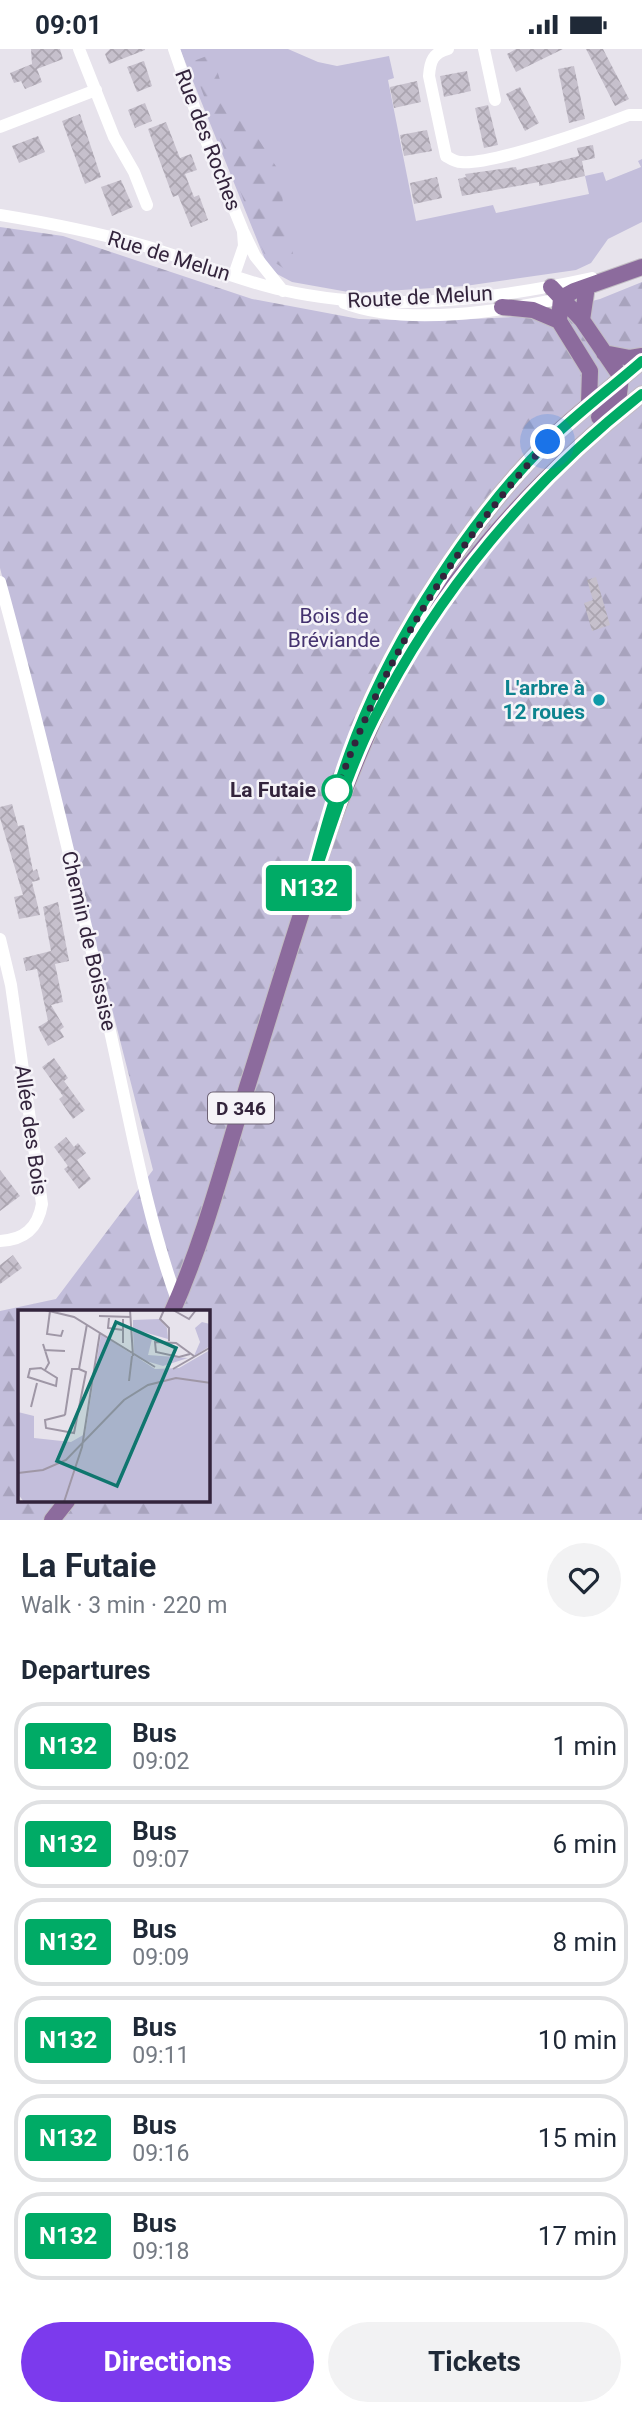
<!DOCTYPE html>
<html lang="en">
<head>
<meta charset="utf-8">
<style>
	:root { --surface:#fff; --page:#f2f2f3; --text:#1f2937; --muted:#747a83; --line:#e0e1e3; --accent:#7c3aed }
	body { margin:0; font-family:Roboto,sans-serif; background:var(--page); color:var(--text); height:100vh; display:flex; flex-direction:column; font-size:26px; white-space:nowrap }
	* { box-sizing:border-box; margin:0 }
	p { font-size:23px; color:var(--muted) }
	.icon { flex:none; width:38px; height:38px; fill:none; stroke:currentColor; stroke-width:2; stroke-linecap:round; stroke-linejoin:round }
	.map { position:relative; height:1471px; overflow:hidden }
	.details { display:flex; flex-direction:column; background:var(--surface); flex:1 }
	.details>* { flex:none }
	.badge { padding:0 14px; border-radius:5px; font-size:24px; line-height:46px }
	.you { position:absolute; width:35px; height:35px; margin:-18px; border:5px solid #fff; border-radius:50%; background:#1a73e8; box-shadow:0 0 0 10px #1a73e833 }
	.map>.badge { position:absolute; translate:-50% -50%; box-shadow:0 0 0 4px #fff }
	h2 { padding:0 21px; font-size:26px; line-height:63px }
	.round { display:grid; place-items:center; flex:none; width:74px; height:74px; border-radius:37px; background:var(--page) }
	.head { display:flex; align-items:center; justify-content:space-between; height:119px; padding:0 21px }
	h1 { font-size:33px; font-weight:700; line-height:52px }
	.primary-button { display:flex; gap:14px; margin-top:auto; padding:14px 21px }
	.primary-button a { flex:1; height:80px; border-radius:42px; background:var(--accent); color:#fff; font-size:28px; font-weight:700; line-height:80px; text-align:center }
	.primary-button a+a { background:var(--page); color:var(--text) }
	ul { padding:0; list-style:none }
	li { display:flex; align-items:center; gap:21px; height:88px; margin:0 14px 10px; padding:0 7px; border:4px solid var(--line); border-radius:28px }
	li div { flex:1 }
	li b { display:block; font-size:26px }
	li em { font-style:normal }
	li .badge { min-width:77px; font-weight:700; text-align:center }
	.status { display:flex; justify-content:space-between; align-items:center; height:49px; padding:0 35px; background:var(--surface); direction:ltr }
	.status svg { height:19px; fill:currentColor }
	.map>svg:first-child { display:block }
</style>
</head>
<body>
<div class="status"><b>09:01</b><svg viewBox="0 0 49 12"><path d="M0 12V9h3v3zM5 12V6h3v6zM10 12V3h3v9zM15 12V0h3v12zM26 1h20v11H26zM47 4h2v5h-2z"/></svg></div>
<div class="map">
<svg width="642" height="1471" viewBox="0 0 642 1471">
	<defs>
		<pattern id="forest-firs" width="22" height="20" patternUnits="userSpaceOnUse" patternTransform="scale(1.75)"><rect width="22" height="20" fill="#c3bedb"/><path d="M5 1l3.5 6h-7zM16 11l3.5 6h-7z" fill="#a8a3bd"/></pattern>
		<pattern id="building-cross-hatch" width="8" height="8" patternUnits="userSpaceOnUse" patternTransform="scale(1.75)"><rect width="8" height="8" fill="#c6c0cc"/><path d="M0 0l8 8M0 8l8-8" fill="none" stroke="#aba5b0"/></pattern>
	</defs>
	<rect width="100%" height="100%" fill="#e7e3ec"/>
	<!-- green -->
	<path fill="#c3bedb" d="M180,0H288L318,13L337,17L389,7L394,29L388,31L416,172L493,156L496,164L589,145L585,127L603,123L606,132L641,118L638,112L642,110V173L608,190L591,214L576,221L465,237L354,244L292,233L277,225L266,213Z"/>
	<!-- forest -->
	<path fill="url(#forest-firs)" fill-rule="evenodd" d="M212,5L220,31L281,125L284,173L294,208L289,223L265,207L191,13Z
		M0,178L63,187L252,250L359,270L431,272L533,267L600,250L642,233V1471H0V1262L56,1250L153,1121L0,519ZM19,1263H208V1452H19Z"/>
	<!-- building -->
	<path fill="url(#building-cross-hatch)" d="M31,0H60L63,10L37,20L42,33L25,40L21,32L14,34L10,24L32,15Z
		M110,0H145V1L109,15L105,5Z
		M516,0H563L516,23L507,5Z
		M586,0H603L629,50L615,57Z
		M144,12L152,37L137,43L127,18Z
		M574,17L585,70L569,74L558,20Z
		M467,22L471,42L444,48L440,27Z
		M417,32L421,53L394,59L390,38Z
		M520,38L539,74L525,82L506,45Z
		M145,54L152,72L135,79L128,61Z
		M488,56L498,96L484,99L475,59Z
		M80,65L101,128L85,135L62,72Z
		M166,73L180,109L191,105L197,121L185,125L194,148L199,146L208,171L191,178L178,146L173,148L148,80Z
		M427,81L432,102L404,107L400,86Z
		M38,87L45,103L19,114L12,97Z
		M593,96L595,109L582,112L585,127L539,137V133L462,147L458,130L466,128L465,125L516,118L517,121L550,114L579,107L577,99Z
		M437,128L442,149L414,155L410,134Z
		M121,131L133,158L112,167L101,138Z
		M596,528L610,576L592,582L584,554L593,551L587,531Z
		M12,755L18,777L24,776L33,822L37,820L40,831L32,833L40,866L19,870L14,848L23,846L0,769V758Z
		M58,853L69,912L55,915L63,953L51,956L64,978L60,981L64,988L48,997L38,978L48,972L37,920L26,922L23,909L51,902L43,858Z
		M54,1009L68,1029L64,1032L85,1061L73,1070L59,1050L63,1047L42,1018Z
		M66,1088L74,1098L78,1094L86,1104L77,1111L91,1130L79,1140L64,1120L68,1117L54,1098Z
		M0,1121L20,1147L0,1162Z
		M13,1206L22,1219L0,1235V1216Z"/>
	<g fill="none" stroke-linecap="round" stroke-linejoin="round">
		<!-- major casing -->
		<g stroke="#c2bdc4" stroke-width="18">
			<path id="major" d="M551,238L582,271
				M586,244L582,271L621,328L619,345L599,368
				M502,258L533,261L559,272L590,322L589,354
				M559,272L561,249L574,242L642,218
				M604,304L630,309L642,307
				M364,668C406,572 474,467 548,392C578,363 611,339 642,312
				M172,1263C205,1189 225,1109 249,1032C287,912 321,788 373,673C430,545 532,431 642,345
				M52,1471L67,1452"/>
		</g>
		<!-- minor -->
		<path stroke="#fff" stroke-width="12" d="M79,0L114,88L134,123L147,156
			M174,0L203,84L243,182L255,207L283,242
			M448,0C433,4 430,12 429,27L446,107C451,110 455,113 461,113C494,116 595,79 629,66H642
			M484,0L495,51
			M0,78L96,41
			M0,166C49,174 98,184 145,197C191,211 236,231 282,241C383,264 492,251 592,229
			M234,226L244,197L243,183
			M344,254C407,278 502,262 568,248
			M0,533C41,682 76,832 110,982C130,1072 146,1165 177,1251
			M0,890L11,936L42,1155C38,1179 24,1191 0,1192"/>
		<!-- major -->
		<use href="#major" stroke="#8c6b9d" stroke-width="16"/>
	</g>
	<g fill="none" stroke-linecap="round" stroke-linejoin="round">
		<!-- line casing -->
		<g stroke="#fff" stroke-width="16">
			<path id="line" d="M642,312C611,339 579,363 550,391C473,466 395,587 356,687C335,741 320,798 305,854C327,793 345,728 374,670C437,543 531,432 642,345"/>
		</g>
		<!-- line -->
		<use href="#line" stroke="#00ab66" stroke-width="10"/>
		<!-- walk -->
		<path stroke="#33243c" stroke-width="7" stroke-dasharray="0 12.6" d="M337,741C383,611 455,495 548,393"/>
	</g>
	<!-- markers -->
	<circle fill="#0f9aa8" stroke="#f5f3f8" stroke-width="2.5" cx="599" cy="651" r="7"/>
	<circle fill="#fff" stroke="#00ab66" stroke-width="3.5" cx="337" cy="741" r="14"/>
	<g text-anchor="middle" stroke-width="5" stroke-linejoin="round" paint-order="stroke">
		<!-- shield labels -->
		<rect fill="#f5f3f8" stroke="#6d6274" stroke-width="2" x="208" y="1043.5" width="66" height="31" rx="5"/>
		<g font-size="19" font-weight="bold" fill="#33243c">
			<text x="241" y="1066">D 346</text>
		</g>
		<!-- street labels -->
		<g font-size="21" fill="#33243c" stroke="#f5f3f8">
			<text transform="translate(208 91) rotate(69)" y="7">Rue des Roches</text>
			<text transform="translate(169 207) rotate(17)" y="7">Rue de Melun</text>
			<text transform="translate(420 248) rotate(-3)" y="7">Route de Melun</text>
			<text transform="translate(89 892) rotate(77)" y="7">Chemin de Boissise</text>
			<text transform="translate(31 1081) rotate(82)" y="7">Allée des Bois</text>
		</g>
		<!-- park labels -->
		<g font-size="21" fill="#44326f" stroke="#f5f3f8">
			<text x="334" y="574">Bois de<tspan x="334" dy="24">Bréviande</tspan></text>
		</g>
		<!-- culture labels -->
		<g font-size="21" font-weight="bold" fill="#0d838f" stroke="#f5f3f8" text-anchor="end">
			<text x="585" y="646">L'arbre à<tspan x="585" dy="24">12 roues</tspan></text>
		</g>
		<!-- stop labels -->
		<g font-size="21" font-weight="bold" fill="#33243c" stroke="#f5f3f8" text-anchor="end">
			<text x="316" y="748">La Futaie</text>
		</g>
	</g>
	<!-- overview -->
	<g transform="translate(18 1261)">
		<rect width="192" height="192" fill="#e7e3ec"/>
		<path d="M115,20L134,29L130,45L170,48L145,56L121,49L116,46Z" fill="#c3bedb"/>
		<path d="M141,9L149,18L150,29L115,19V10ZM184,12L192,14V36L176,46L182,32L177,18ZM83,24L137,59L161,58L192,40V192H6L0,184V102L16,106V128L53,132L67,124Z" fill="#c3bedb"/>
		<path fill="none" stroke="#9f97a6" stroke-width="2" d="M27,0L56,7L137,57M112,0L115,46M146,0L142,9L151,18V31M155,0L171,9L178,0M32,1L29,24L43,26L45,20M81,6L113,7M91,8L90,18L105,20M105,33V9M25,34L31,53L27,60M26,40L47,41M172,44L161,47L138,42L137,32L158,33L176,46M23,58L39,68L38,76L10,67L12,59ZM61,59L69,14M155,59L193,37M111,71L114,46M13,97L19,73M47,105L27,110L28,118L56,123L68,62L61,59M47,105L54,59H61M0,163L25,160L48,150L106,90L130,75L158,68L193,73M46,192L64,137L82,22"/>
		<path fill="#0f766e" fill-opacity="0.15" stroke="#0f766e" stroke-width="3.5" d="M98,12L158,38L99,176L39,151Z"/>
		<rect width="192" height="192" fill="none" stroke="#33243c" stroke-width="3.5"/>
	</g>
</svg>
<div class="you" style="left:548px;top:393px"></div>
<b class="badge" style="left:309px;top:839px;background:#00ab66;color:#fff">N132</b>
</div>
<section class="details">
<div class="head"><div><h1>La Futaie</h1><p>Walk · 3 min · 220 m</p></div><a class="round"><svg class="icon" aria-label="heart" viewBox="0 0 24 24"><path d="M12 20l-8-8c-3-5 5-10 8-4 3-6 11-1 8 4z"/></svg></a></div>
<h2>Departures</h2>
<ul>
<li><span class="badge" style="background:#00ab66;color:#fff">N132</span><div><b>Bus</b><p>09:02</p></div><em>1 min</em></li>
<li><span class="badge" style="background:#00ab66;color:#fff">N132</span><div><b>Bus</b><p>09:07</p></div><em>6 min</em></li>
<li><span class="badge" style="background:#00ab66;color:#fff">N132</span><div><b>Bus</b><p>09:09</p></div><em>8 min</em></li>
<li><span class="badge" style="background:#00ab66;color:#fff">N132</span><div><b>Bus</b><p>09:11</p></div><em>10 min</em></li>
<li><span class="badge" style="background:#00ab66;color:#fff">N132</span><div><b>Bus</b><p>09:16</p></div><em>15 min</em></li>
<li><span class="badge" style="background:#00ab66;color:#fff">N132</span><div><b>Bus</b><p>09:18</p></div><em>17 min</em></li>
</ul>
<div class="primary-button"><a>Directions</a><a>Tickets</a></div>
</section>
</body>
</html>
